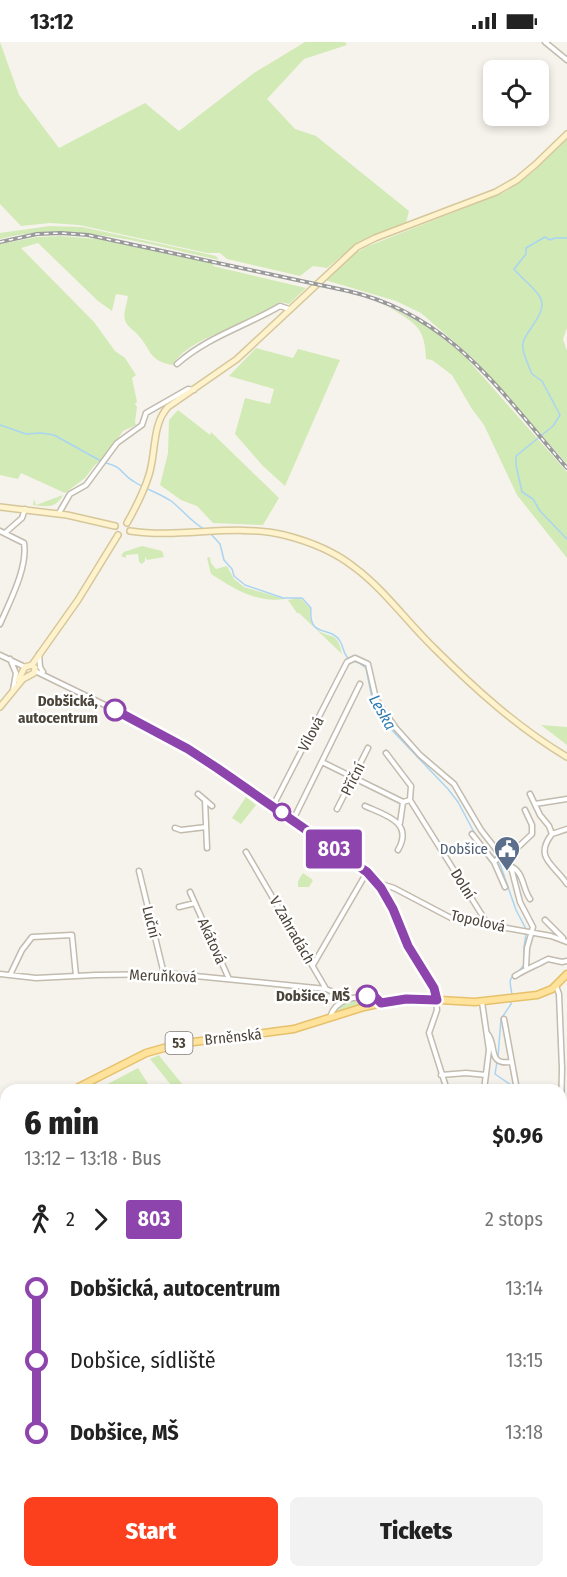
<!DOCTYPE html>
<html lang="en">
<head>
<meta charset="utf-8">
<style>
	:root { --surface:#fff; --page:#f2f2f2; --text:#222; --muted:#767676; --accent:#fc3f1d }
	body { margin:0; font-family:"Fira Sans Condensed",sans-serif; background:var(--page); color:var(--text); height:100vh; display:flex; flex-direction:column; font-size:22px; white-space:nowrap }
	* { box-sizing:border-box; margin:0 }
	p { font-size:20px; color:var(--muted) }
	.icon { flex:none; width:33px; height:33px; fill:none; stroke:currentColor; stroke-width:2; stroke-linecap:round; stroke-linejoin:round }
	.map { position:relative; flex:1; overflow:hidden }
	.side { position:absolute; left:0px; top:1042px; width:567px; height:494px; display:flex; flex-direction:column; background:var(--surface); border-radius:18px 18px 0 0; box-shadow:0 3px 9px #0003 }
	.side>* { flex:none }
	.badge { padding:0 12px; border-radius:4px; font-size:21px; line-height:39px }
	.fabs { position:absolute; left:483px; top:18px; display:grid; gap:12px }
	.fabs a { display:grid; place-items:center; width:66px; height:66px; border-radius:9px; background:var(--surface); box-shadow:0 3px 9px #0003; font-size:30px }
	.map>.badge { position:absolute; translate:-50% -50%; box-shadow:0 0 0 3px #fff }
	.legs { display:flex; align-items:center; gap:9px; height:66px; padding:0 24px; font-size:20px }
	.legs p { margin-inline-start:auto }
	.overview { display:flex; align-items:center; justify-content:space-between; height:102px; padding:0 24px }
	h1 { font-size:33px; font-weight:800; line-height:45px }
	.action { display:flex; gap:12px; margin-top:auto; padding:12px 24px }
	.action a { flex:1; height:69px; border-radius:9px; background:var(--accent); color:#fff; font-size:24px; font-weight:800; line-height:69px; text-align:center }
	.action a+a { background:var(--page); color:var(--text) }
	ul { padding:0 24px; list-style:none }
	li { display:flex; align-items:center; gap:21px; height:72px; font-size:22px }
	li i { display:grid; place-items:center; width:9px; height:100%; margin:0 8px; background:currentColor }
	li i::after { content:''; width:15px; height:15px; margin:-8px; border:4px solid; border-radius:50%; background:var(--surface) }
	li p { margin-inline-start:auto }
	li:first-child i { background:linear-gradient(#0000 50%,currentColor 0) }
	li:last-child i { background:linear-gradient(currentColor 50%,#0000 0) }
	.status { display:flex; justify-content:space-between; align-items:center; height:42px; padding:0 30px; background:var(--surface); direction:ltr }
	.status svg { height:16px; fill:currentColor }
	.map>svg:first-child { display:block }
</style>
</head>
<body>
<div class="status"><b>13:12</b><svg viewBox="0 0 49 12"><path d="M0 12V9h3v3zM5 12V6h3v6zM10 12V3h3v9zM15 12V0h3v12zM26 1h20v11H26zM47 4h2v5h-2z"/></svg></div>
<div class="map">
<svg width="567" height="1535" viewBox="0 0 567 1535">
	<rect width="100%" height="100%" fill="#f6f3ec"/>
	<!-- green -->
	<path fill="#d2eab5" d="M0,0L19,53L59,106L145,61L179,89L254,31L305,0H345L347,3L304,17L267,57L295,87L316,94L409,169L406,181L360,199L327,226L313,224L300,234L227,217L220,211H207L79,183L50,181L21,184L0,162Z
		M567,97V286L563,297L567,309V422L474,317L421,271L396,259L325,238L348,216L366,205L505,150L533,130Z
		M50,184L82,185L216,214L219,218C145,202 75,178 0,197V191Z
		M61,194L98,197L214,222L213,224L306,246L289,262L280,260C274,264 268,270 261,273C234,287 186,298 173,323C148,319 152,308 138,293C134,288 127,285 125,278C123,272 127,261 128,254L116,252L112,269L98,259L38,201L21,206L94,280L115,309L125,316L136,333L132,336L137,360L135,362L137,365L135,380L136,383L123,389L107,412L94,424L85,436L65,451L21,431L18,437L0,433V202L37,195Z
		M386,263L425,283L462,311L567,430V516L517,453L484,383L472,367L452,333L432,318L426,317C425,282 413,281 386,263Z
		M256,306L293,316L298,307L340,318L285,444L263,424L235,392L245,356L270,362L274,347L229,334Z
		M178,368L210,393L211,390L279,456L263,483L213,481L197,464L181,458L160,443L168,411L169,378Z
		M63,453C56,466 47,465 33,463L34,457L36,463Z
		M142,504L162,509L164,515L147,518L145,515V519L142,522L139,520L138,512L126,513V516L121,514L124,510Z
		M210,515L211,521L216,527L227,524L234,537L244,545L285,557C255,561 235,547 211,532L207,516Z
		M300,556L310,566C309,579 312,587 325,592C330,594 334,594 337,598C340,602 341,608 342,612L299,571H297L288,558Z
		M541,683L567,685V703Z
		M246,755L256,763L241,782L232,776Z
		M303,831L313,838L309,845H298V839Z
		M372,956L374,960L339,970L338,967L349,958Z
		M159,1013L161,1016L187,1048H175L150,1017Z
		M138,1026L152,1048H99L98,1047Z
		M561,1136L567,1139V1295L561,1306Z
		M49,1530H90L98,1534L97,1531L111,1535H37Z
		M112,1530H171L172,1535H122Z
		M173,1530H214L215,1535H173Z"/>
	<!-- water -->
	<path fill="#a9d4f2" d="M567,1103V1127L561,1131V1107Z
		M6,1503V1530H17L0,1535V1507Z"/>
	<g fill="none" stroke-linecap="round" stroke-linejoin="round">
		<!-- stream -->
		<path stroke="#a9d4f2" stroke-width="1.5" d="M567,196H555L550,198L545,195L526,206V212L514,227C521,236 533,244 540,255C549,270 525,289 523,301C521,310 529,324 532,332L542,339L560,373L553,384L516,414V423L522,450L533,457L540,469L567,497
			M0,383L26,392L41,391L54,393L101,419
			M106,421C123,425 120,431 133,439C145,447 159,451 171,459C183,468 191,480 204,487
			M211,492L220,502L224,518L232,527L234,534L245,543L283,556H302L311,566C308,597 330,583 340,599C344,606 343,612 349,617
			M353,619L359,621L366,626L372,656L389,685L448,747L458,760L476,794L500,822L516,868L526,887
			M512,952C507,929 513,939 524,923V905L526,892
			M498,1015L501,977L511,962V957
			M497,1020L495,1032L511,1043L514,1048
			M0,1303L6,1311
			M561,1410H567"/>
		<!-- minor casing -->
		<g stroke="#c2bbae" stroke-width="7">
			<path id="minor" d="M545,0L567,18
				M177,322C207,295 246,284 280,264L289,267
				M59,471L70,452L86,443L117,401L142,383L146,371L188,347L194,348
				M0,489L24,501C28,525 10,559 0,582
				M5,491L22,476L25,467
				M39,612L40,625L43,630
				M0,613L25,625
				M10,617L16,631L13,648
				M35,629L107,664L187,707L256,752L367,830L381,846L393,867L408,904L435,948L437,968L429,991L447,1048
				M386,711L411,744L410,758L487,881
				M322,720L403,760L410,758
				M198,752L212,764
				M530,752L540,773L549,784L552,792
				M205,758L207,806
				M535,762L567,757
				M273,764L347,620L355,616L368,622L376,657L395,685L420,713L454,742L481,788L509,824L512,829L520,860L533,885L527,906L526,925
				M365,764C385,773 414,780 398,808
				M337,767L368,706
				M525,768L532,783V792L514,809L509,824C524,828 522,846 530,857
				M293,778L360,642
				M400,781L403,760
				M175,786L181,788L206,785
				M472,792L494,820
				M552,792C533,816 555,823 567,842
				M552,792L567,787
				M246,810L326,947L342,954L344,958
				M501,814L494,820L505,845
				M139,829L164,932
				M378,841L394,846L451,876L551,894L567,900
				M190,850L229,937
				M179,865L195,861
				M545,878L563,896
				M313,923L367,830
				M0,932L36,936L96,933L175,932L326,947
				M10,933L22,908L32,895L72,893L76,934
				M515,934C526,927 537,923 548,917L562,920L567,919
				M556,944L559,952L562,1026L561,1071
				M482,960L489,1008L484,1048
				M330,975C336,956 356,954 374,955L381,961
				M504,977L517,1048
				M487,991C498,1003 486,1023 511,1020
				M441,1033L466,1031L486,1033
				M561,1386L567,1396
				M0,1492L3,1498
				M483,1530L485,1535
				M359,1535L363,1531
				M427,1535L438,1531L442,1532"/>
		</g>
		<!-- tertiary casing -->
		<g stroke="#c2bbae" stroke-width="8">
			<path id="tertiary" d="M561,1504L567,1503
				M489,1535L496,1530"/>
		</g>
		<!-- secondary casing -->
		<g stroke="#d6c79b" stroke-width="8">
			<path id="secondary" d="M0,465L67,473L115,484
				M127,481C136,465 144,449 149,433C156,411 152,382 168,365L237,317L357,205L375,196L496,150L517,138L536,122L567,92
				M130,489C181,497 234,481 284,493C308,499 335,510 354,525C384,547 407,580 434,606C475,647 517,685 567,715
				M32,623L78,558L118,493
				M18,638L25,625L32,623
				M0,665L23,637L34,631L35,626L32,623"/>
		</g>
		<!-- primary casing -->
		<g stroke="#e6c16a" stroke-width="9">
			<path id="primary" d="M73,1048L146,1011L178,1002L294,987L364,965L391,959L422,957L475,960L537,953L552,947L567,932
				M0,1087L6,1083"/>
		</g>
		<!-- minor -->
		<use href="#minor" stroke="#fff" stroke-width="4"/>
		<!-- tertiary -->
		<use href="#tertiary" stroke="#fff" stroke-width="5"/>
		<!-- secondary -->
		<use href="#secondary" stroke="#fff3cd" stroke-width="5"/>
		<!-- primary -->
		<use href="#primary" stroke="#ffe39c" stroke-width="6"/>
		<!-- rail casing -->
		<g stroke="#9a9a9a" stroke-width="4">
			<path id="rail" d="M0,200L37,192L61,191L88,193L348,249C452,273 501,351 567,426"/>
		</g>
		<!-- rail -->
		<use href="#rail" stroke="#fff" stroke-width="1.5" stroke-dasharray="4.5" stroke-linecap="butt"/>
	</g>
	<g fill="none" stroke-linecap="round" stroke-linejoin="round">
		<!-- line-1 casing -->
		<g stroke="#fff" stroke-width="14">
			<path id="line-1" d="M115,668L188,707L217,726L367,830L381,846L393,867L408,904L434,946L437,958L406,957L381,961L376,956L367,954"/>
		</g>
		<!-- line-1 -->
		<use href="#line-1" stroke="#8e44ad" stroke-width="9"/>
	</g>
	<!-- icons -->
	<defs>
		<g id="civic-pin" transform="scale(1.35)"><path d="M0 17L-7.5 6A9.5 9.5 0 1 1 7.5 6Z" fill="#5c6f8a" stroke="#fff"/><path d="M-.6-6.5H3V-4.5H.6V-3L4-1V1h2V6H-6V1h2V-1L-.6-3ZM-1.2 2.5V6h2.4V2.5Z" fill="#fff"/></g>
	</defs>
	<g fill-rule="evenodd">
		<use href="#civic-pin" x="507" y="807"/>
	</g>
	<!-- markers -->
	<g fill="#fff" stroke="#8e44ad" stroke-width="3">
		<circle cx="115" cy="668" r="10"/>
		<circle cx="282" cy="770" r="8"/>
		<circle cx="367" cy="954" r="10"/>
	</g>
	<g text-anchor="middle" stroke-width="5" stroke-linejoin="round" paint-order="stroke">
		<!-- shield labels -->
		<rect fill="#fff" stroke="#817c74" stroke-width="1.5" x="165.5" y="990" width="27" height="22" rx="4.5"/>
		<g font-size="14" font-weight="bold" fill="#4b4439">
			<text x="179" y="1006">53</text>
		</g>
		<!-- stop labels -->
		<g font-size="15" font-weight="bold" fill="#4b4439" stroke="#fff" text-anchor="end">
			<text x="98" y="664">Dobšická,<tspan x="98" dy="17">autocentrum</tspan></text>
			<text x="350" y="959">Dobšice, MŠ</text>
		</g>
		<!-- street labels -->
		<g font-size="15" fill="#4b4439" stroke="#fff">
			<text transform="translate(311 692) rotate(-62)" y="5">Vilová</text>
			<text transform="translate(353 737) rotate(-63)" y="5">Příční</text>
			<text transform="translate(463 842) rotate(58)" y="5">Dolní</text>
			<text transform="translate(478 879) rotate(13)" y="5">Topolová</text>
			<text transform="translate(151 880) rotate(76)" y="5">Luční</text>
			<text transform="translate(292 888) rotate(60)" y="5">V Zahradách</text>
			<text transform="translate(212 899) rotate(66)" y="5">Akátová</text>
			<text transform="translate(163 934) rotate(2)" y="5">Meruňková</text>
			<text transform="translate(233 995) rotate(-6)" y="5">Brněnská</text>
		</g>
		<!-- service labels -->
		<g font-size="15" fill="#4e5e75" stroke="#fff" text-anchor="end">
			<text x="488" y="812">Dobšice</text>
		</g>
		<!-- water labels -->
		<g font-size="16" font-style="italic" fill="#2e7ab2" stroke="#fff">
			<text transform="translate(383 670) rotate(60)" y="6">Leska</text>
		</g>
	</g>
</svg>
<div class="fabs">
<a><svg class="icon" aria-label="locate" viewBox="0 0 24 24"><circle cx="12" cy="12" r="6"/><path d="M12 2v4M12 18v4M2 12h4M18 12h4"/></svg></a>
</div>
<b class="badge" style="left:334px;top:807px;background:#8e44ad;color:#fff">803</b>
<section class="side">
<div class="overview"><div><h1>6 min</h1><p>13:12 – 13:18 · Bus</p></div><b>$0.96</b></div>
<div class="legs"><svg class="icon" aria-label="walk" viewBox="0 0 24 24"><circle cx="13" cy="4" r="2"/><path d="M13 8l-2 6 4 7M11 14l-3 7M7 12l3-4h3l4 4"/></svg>2<svg class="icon" aria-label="forward" viewBox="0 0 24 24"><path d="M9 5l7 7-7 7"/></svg><b class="badge" style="background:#8e44ad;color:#fff">803</b><p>2 stops</p></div>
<ul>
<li><i style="color:#8e44ad"></i><b>Dobšická, autocentrum</b><p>13:14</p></li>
<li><i style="color:#8e44ad"></i><span>Dobšice, sídliště</span><p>13:15</p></li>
<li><i style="color:#8e44ad"></i><b>Dobšice, MŠ</b><p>13:18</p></li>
</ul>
<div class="action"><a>Start</a><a>Tickets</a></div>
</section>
</div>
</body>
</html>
